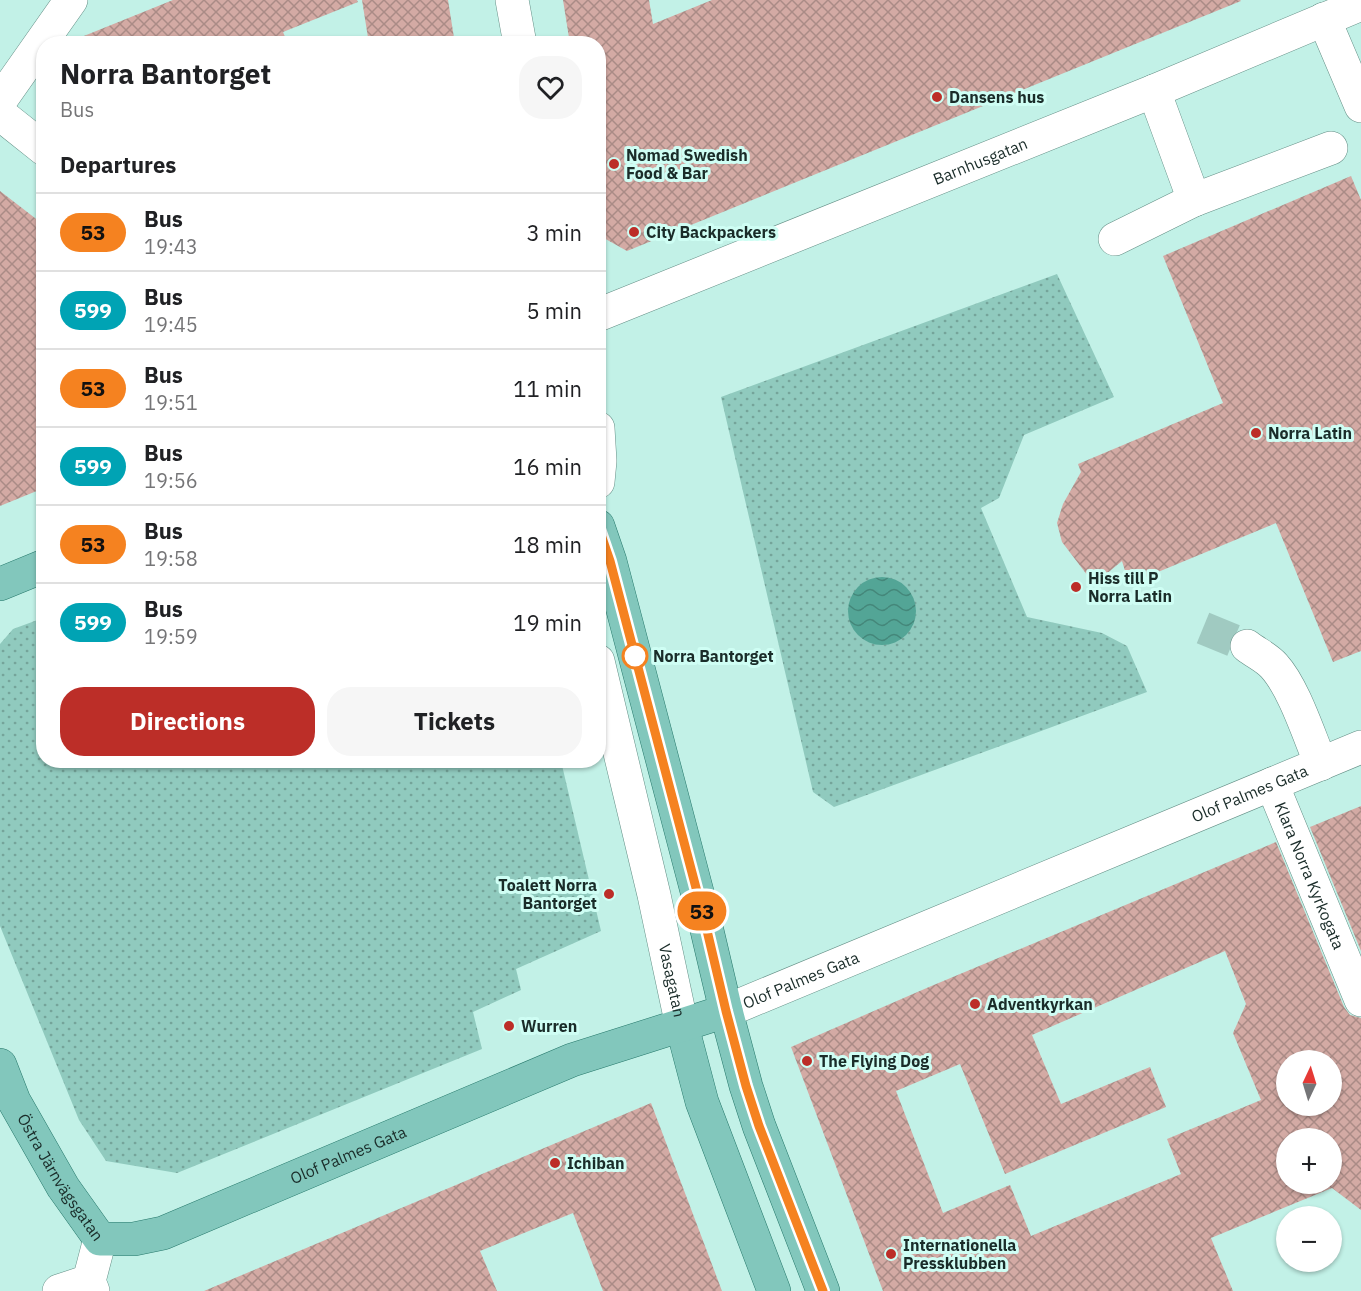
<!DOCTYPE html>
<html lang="en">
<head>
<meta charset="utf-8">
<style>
	:root { --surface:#fff; --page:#f6f6f6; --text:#202124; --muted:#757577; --line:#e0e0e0; --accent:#bc2e28 }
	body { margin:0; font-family:"IBM Plex Sans",sans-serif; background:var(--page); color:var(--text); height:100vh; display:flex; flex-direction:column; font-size:22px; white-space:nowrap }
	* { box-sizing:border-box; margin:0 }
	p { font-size:20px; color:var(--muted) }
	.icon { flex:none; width:33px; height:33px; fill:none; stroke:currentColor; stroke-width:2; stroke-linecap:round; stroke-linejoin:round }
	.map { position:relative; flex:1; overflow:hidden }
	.panel { position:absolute; left:36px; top:36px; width:570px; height:732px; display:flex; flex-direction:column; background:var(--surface); border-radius:24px; box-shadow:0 2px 4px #0004 }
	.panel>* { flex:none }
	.badge { padding:0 12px; border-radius:20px; font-size:21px; line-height:39px }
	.needle { width:39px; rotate:4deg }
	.tools { position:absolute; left:1276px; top:1050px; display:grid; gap:12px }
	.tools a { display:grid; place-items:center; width:66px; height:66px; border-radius:50%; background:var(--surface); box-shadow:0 2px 4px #0004; font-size:30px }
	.map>.badge { position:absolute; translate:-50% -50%; box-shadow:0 0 0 3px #fff }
	h2 { padding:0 24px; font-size:22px; line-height:54px }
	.round { display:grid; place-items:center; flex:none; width:63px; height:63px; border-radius:24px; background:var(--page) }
	.overview { display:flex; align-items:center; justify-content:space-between; height:102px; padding:0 24px }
	h1 { font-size:28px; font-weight:700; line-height:45px }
	.primary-button { display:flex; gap:12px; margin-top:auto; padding:12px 24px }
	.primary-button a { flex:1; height:69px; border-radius:24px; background:var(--accent); color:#fff; font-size:24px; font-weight:700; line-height:69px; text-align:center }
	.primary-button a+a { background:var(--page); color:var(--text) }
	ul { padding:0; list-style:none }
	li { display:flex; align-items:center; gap:18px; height:78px; padding:0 24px; border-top:2px solid var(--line) }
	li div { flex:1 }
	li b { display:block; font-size:22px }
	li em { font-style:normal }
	li .badge { min-width:66px; font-weight:700; text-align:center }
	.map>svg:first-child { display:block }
</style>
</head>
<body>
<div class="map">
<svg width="1361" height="1291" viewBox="0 0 1361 1291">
	<defs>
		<pattern id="park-dots" width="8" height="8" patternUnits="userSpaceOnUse" patternTransform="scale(1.5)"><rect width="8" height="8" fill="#90cabe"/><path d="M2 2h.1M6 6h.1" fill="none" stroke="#75a49a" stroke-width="1.8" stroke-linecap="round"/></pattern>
		<pattern id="water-waves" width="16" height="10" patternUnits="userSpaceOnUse" patternTransform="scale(1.5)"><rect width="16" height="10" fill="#53a596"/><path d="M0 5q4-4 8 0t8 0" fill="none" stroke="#44877a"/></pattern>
		<pattern id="building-cross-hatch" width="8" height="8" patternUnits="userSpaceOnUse" patternTransform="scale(1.5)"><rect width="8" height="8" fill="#d3aaa4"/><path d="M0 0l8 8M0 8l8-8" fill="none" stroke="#aa8b86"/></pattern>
	</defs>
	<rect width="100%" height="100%" fill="#c2f1e7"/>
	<!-- park -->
	<path fill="url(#park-dots)" d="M1057,274L1114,397L1024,435L999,498L981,508L1027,617L1102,633L1127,646L1147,692L834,807L813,792L721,397Z
		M43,618L44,760L561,761L601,931L516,969L521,990L473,1012L482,1049L177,1173L106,1161L79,1120L0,926V644L13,629Z"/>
	<!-- water -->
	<path fill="url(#water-waves)" d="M848 611a34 34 0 1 1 68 0a34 34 0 1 1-68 0Z"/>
	<!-- building -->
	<path fill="url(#building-cross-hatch)" fill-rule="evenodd" d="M173,0H357L358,2L283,32L288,44H69V42Z
		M362,0H448L455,44H369Z
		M563,0H649L653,24L712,0H1240L1241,1L627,251L602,237L598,213V44H570Z
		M1351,176L1361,200V651L1333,662L1276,523L1129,584L1122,561L1094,584L1062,542L1057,523L1063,504L1081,472L1078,464L1223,403L1163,256Z
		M0,191L44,225V488L0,506Z
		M1361,806V951L1310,827Z
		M1276,842L1344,1007L1350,1015L1361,1018V1210L1332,1188L1211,1238L1233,1291H883L791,1047L929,987ZM1225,951L1246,1004L1233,1033L1261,1100L1167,1139L1181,1174L1031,1236L1010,1185L943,1213L896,1091L960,1064L1005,1174L1166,1107L1150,1067L1061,1104L1032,1035ZM1287,1060H1332V1106H1287ZM1287,1138H1332V1184H1287Z
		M651,1103L722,1291H603L573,1213L480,1251L497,1291H204Z"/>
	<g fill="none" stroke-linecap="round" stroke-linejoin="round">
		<!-- minor-tunnel -->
		<path stroke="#a0cac1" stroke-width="33" stroke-dasharray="33 16" stroke-linecap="butt" d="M1203,628L1247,646"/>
		<!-- minor casing -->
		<g stroke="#648f86" stroke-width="34">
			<g id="minor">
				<path d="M512,0L520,44"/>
				<path d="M1324,19L1361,106"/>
				<path d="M1154,91L1194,200"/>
				<path d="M0,101L71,0"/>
				<path d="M0,114L44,149"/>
				<path d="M1115,239L1194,200L1331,148"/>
				<path id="s1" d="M598,315L1154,91L1361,4"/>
				<path d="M598,428L600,461L598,482"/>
				<path d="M1247,646C1256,653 1267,658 1274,666C1294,688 1309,736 1321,764"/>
				<path id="s2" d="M598,661L654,895L682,1026"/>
				<path id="s3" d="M1272,784L1361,1000"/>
				<path id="s4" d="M726,1011L1361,747"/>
				<path d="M59,1291L89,1281"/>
				<path d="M93,1291L89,1281L100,1239"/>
			</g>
		</g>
		<!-- major casing -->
		<g stroke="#27796c" stroke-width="34">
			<g id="major">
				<path d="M598,526L610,561L705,922L726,1011L746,1086L759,1126L823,1291"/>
				<path d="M0,584L44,566"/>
				<path d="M682,1026L702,1102L774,1291"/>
				<path id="s5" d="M0,1065L14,1101L63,1187L100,1239H134L163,1233L572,1060L726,1011"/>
			</g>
		</g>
		<!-- minor -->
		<use href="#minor" stroke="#fff" stroke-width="33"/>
		<!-- major -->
		<use href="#major" stroke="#82c7bc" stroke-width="33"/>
	</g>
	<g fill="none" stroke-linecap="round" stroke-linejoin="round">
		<!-- line casing -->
		<g stroke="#fff" stroke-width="14">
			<path id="line" d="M598,526L610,561L705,922L726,1011L746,1086L759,1126L823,1291"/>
		</g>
		<!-- line -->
		<use href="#line" stroke="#f58220" stroke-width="9"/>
	</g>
	<!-- markers -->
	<g fill="#bc2e28" stroke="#cffef4" stroke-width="2">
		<circle cx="937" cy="97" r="6"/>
		<circle cx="614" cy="164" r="6"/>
		<circle cx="634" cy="232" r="6"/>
		<circle cx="1256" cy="433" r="6"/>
		<circle cx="1076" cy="587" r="6"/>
		<circle cx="609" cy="894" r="6"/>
		<circle cx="975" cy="1004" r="6"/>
		<circle cx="509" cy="1026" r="6"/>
		<circle cx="807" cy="1061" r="6"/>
		<circle cx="555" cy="1163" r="6"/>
		<circle cx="891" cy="1254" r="6"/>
	</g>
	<circle fill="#fff" stroke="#f58220" stroke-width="3" cx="635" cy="656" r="12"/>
	<g text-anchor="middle" stroke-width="6" stroke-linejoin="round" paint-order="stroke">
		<!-- poi labels -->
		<g font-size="16" font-weight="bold" fill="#1a2c29" stroke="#cffef4" text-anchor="start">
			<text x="949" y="103">Dansens hus</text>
			<text x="626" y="161">Nomad Swedish<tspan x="626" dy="18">Food &amp; Bar</tspan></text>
			<text x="646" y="238">City Backpackers</text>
			<text x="1268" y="439">Norra Latin</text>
			<text x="1088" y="584">Hiss till P<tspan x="1088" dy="18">Norra Latin</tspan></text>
			<text x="597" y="891" text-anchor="end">Toalett Norra<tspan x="597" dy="18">Bantorget</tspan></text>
			<text x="987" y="1010">Adventkyrkan</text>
			<text x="521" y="1032">Wurren</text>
			<text x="819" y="1067">The Flying Dog</text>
			<text x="567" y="1169">Ichiban</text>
			<text x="903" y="1251">Internationella<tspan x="903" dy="18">Pressklubben</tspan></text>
		</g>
		<!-- street labels -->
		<g font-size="16" fill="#1a2c29" stroke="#cffef4">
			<text dy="6" stroke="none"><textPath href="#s1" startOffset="412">Barnhusgatan</textPath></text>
			<text dy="6" stroke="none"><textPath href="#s4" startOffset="567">Olof Palmes Gata</textPath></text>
			<text dy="6" stroke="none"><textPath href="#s3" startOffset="99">Klara Norra Kyrkogata</textPath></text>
			<text dy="6" stroke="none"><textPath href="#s4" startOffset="81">Olof Palmes Gata</textPath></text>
			<text dy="6" stroke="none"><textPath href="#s2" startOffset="328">Vasagatan</textPath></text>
			<text dy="6" stroke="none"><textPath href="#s5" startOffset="466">Olof Palmes Gata</textPath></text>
			<text dy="6" stroke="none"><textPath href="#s5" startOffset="128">Östra Järnvägsgatan</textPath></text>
		</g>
		<!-- stop labels -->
		<g font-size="16" font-weight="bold" fill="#1a2c29" stroke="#cffef4" text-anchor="start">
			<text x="653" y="662">Norra Bantorget</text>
		</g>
	</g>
</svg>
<div class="tools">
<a><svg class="needle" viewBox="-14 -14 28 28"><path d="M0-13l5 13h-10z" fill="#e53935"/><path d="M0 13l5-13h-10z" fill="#757577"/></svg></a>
<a>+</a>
<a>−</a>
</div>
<b class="badge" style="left:702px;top:911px;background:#f58220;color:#111">53</b>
<section class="panel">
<div class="overview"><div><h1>Norra Bantorget</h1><p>Bus</p></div><a class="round"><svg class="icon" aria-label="heart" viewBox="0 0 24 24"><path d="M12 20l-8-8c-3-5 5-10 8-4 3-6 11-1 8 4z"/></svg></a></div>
<h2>Departures</h2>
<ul>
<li><span class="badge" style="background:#f58220;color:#111">53</span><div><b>Bus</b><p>19:43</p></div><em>3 min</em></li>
<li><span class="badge" style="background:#00a3b4;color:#fff">599</span><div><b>Bus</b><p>19:45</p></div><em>5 min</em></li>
<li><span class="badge" style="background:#f58220;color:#111">53</span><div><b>Bus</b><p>19:51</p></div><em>11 min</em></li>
<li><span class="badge" style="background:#00a3b4;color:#fff">599</span><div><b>Bus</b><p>19:56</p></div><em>16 min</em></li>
<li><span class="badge" style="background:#f58220;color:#111">53</span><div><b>Bus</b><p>19:58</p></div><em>18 min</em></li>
<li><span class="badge" style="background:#00a3b4;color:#fff">599</span><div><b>Bus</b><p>19:59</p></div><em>19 min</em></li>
</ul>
<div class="primary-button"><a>Directions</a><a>Tickets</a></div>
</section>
</div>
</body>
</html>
